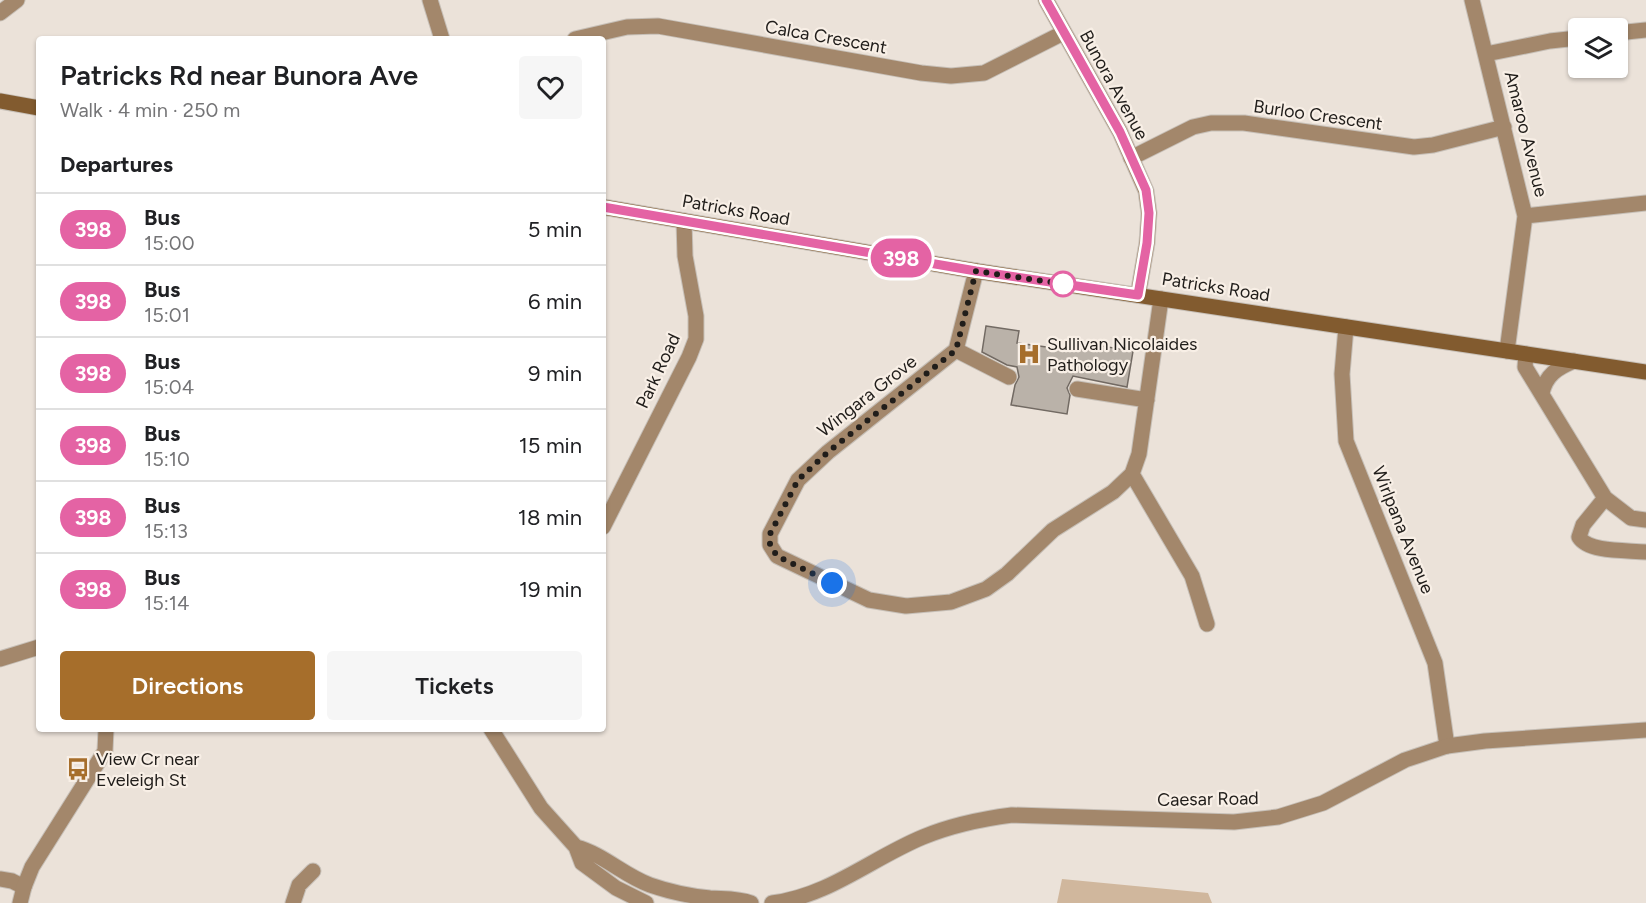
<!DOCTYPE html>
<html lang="en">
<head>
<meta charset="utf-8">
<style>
	:root { --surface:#fff; --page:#f6f6f6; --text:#202124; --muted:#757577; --line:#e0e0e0; --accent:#a66e2b }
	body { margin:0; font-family:Figtree,sans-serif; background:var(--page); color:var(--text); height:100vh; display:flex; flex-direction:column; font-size:22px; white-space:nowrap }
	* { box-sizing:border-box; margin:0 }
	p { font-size:20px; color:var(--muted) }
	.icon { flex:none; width:33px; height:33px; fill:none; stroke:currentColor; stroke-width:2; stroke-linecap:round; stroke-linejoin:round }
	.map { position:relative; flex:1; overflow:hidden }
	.details { position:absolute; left:36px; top:36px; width:570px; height:696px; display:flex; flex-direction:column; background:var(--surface); border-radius:6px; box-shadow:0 2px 4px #0004 }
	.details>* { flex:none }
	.badge { padding:0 12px; border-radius:20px; font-size:21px; line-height:39px }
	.buttons { position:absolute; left:1568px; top:18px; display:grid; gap:12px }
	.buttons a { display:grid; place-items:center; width:60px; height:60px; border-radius:6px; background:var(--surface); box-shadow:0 2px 4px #0004; font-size:30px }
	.you { position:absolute; width:30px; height:30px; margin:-15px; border:4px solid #fff; border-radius:50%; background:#1a73e8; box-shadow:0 0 0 9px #1a73e833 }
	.map>.badge { position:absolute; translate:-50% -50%; box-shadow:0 0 0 3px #fff }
	h2 { padding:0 24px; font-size:22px; line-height:54px }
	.round { display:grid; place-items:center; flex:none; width:63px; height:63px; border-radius:6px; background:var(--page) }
	.head { display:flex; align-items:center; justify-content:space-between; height:102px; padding:0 24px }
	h1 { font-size:28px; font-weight:600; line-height:45px }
	.primary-button { display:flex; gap:12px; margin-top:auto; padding:12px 24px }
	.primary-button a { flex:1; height:69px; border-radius:6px; background:var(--accent); color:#fff; font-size:24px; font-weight:600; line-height:69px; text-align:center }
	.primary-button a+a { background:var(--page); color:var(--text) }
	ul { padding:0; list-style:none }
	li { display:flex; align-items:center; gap:18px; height:72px; padding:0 24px; border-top:2px solid var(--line) }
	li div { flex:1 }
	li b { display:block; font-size:22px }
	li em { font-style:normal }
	li .badge { min-width:66px; font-weight:700; text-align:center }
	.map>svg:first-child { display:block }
</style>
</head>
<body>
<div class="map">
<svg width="1646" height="903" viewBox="0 0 1646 903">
	<rect width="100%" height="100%" fill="#ebe2d9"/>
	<!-- green -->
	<path fill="#d0b79d" d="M1062,879L1208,893L1212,903H1057Z"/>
	<!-- building -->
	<path fill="#bab2a9" stroke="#726a63" stroke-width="1.5" d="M986,326L1019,331L1017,343L1076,351L1077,342L1133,351L1127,387L1073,376L1067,388L1070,395L1067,414L1011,405L1015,385L1019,377L1017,367L1007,365L982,352Z"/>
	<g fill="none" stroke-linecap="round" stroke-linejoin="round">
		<!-- minor casing -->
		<g stroke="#c6bfb7" stroke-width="17">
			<path id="minor" d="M430,0L442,39
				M1472,0L1525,216L1507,351
				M0,13L17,0
				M1617,33L1646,30
				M575,39L627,27L658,26L921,73L951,76L984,73L1063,33
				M1486,54L1550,41L1578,38
				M1131,158L1193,127L1211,123H1244L1414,147L1433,145L1504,127
				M1525,216L1646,203
				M976,271L956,350L828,452L798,480L770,534V545L777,556L869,600L906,606L951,602L986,589L1007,574L1053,530L1113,492L1132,474L1139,454L1161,299
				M1346,327L1342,374L1346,441L1435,663L1447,746
				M956,350L1009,377
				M1526,354L1525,367L1605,498L1631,518L1646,520
				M1077,389L1147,400
				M1542,393C1546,375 1557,368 1574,361
				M1132,474L1192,576L1207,624
				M1605,498L1583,525L1579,537C1589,553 1628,550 1646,552
				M603,527L689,357L696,339V316L685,256L684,221
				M0,879L12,881L24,887
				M293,903L299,885L313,871"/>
		</g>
		<!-- tertiary casing -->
		<g stroke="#c6bfb7" stroke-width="17">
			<path id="tertiary" d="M1046,0L1120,132L1146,191L1149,213L1147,243L1138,295
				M0,659L39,647
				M491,729L541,808L576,847L582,863L616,888L646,903
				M576,847C603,854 623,875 650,885C670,892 689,896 710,898C724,899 738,898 751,903
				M20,903L24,887L32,867L105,751L106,729
				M772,903C829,896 872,858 923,837C952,825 981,819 1012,815L1234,822L1278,817L1323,803L1405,760L1447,746L1485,741L1646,730"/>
		</g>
		<!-- secondary casing -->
		<g stroke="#c6bfb7" stroke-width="17">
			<path id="secondary" d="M0,101L39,108
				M603,207L976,271L1646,372"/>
		</g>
		<!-- minor -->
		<use href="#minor" stroke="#a3876b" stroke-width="15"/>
		<!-- tertiary -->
		<use href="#tertiary" stroke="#a3876b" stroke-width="15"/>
		<!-- secondary -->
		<use href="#secondary" stroke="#825b2f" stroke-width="15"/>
	</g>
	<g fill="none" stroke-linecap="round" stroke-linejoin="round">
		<!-- line casing -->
		<g stroke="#fff" stroke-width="14">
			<path id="line" d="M603,207L976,271L1138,295L1147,243L1149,213L1146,190L1120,132L1046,0"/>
		</g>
		<!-- line -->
		<use href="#line" stroke="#e463a4" stroke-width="9"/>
		<!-- walk -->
		<path stroke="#201d1a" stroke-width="6" stroke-dasharray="0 10.8" d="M832,583L777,556L770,545V534L798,480L828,452L956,350L976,271L1063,284"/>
	</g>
	<!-- icons -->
	<defs>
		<g id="hospital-bare" transform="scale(1.8)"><path d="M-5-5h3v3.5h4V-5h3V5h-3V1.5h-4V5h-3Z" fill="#a66e2b" stroke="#f8efe6" stroke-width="2.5" paint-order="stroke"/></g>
		<g id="bus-bare" transform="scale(1.8)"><path d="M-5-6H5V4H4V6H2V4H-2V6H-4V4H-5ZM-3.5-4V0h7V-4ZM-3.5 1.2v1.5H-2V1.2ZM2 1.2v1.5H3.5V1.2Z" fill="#a66e2b" stroke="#f8efe6" stroke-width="2.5" paint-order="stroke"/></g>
	</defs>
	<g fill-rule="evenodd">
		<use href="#hospital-bare" x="1029" y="354"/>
		<use href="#bus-bare" x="78" y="769"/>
	</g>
	<!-- markers -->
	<circle fill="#fff" stroke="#e463a4" stroke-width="3" cx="1063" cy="284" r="12"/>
	<g text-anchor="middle" stroke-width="4.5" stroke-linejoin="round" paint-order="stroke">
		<!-- street labels -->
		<g font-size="18" fill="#201d1a" stroke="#f8efe6">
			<text transform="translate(826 37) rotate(10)" y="6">Calca Crescent</text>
			<text transform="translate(1114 85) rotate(61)" y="6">Bunora Avenue</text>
			<text transform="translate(1318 115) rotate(8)" y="6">Burloo Crescent</text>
			<text transform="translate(1526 134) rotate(76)" y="6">Amaroo Avenue</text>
			<text transform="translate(736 210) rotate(10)" y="6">Patricks Road</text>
			<text transform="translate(1216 287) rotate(9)" y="6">Patricks Road</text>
			<text transform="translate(658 371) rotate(-65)" y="6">Park Road</text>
			<text transform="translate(867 396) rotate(-38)" y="6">Wingara Grove</text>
			<text transform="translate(1403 530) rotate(68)" y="6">Wirlpana Avenue</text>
			<text transform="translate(1208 799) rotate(-1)" y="6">Caesar Road</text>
		</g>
		<!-- poi labels -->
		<g font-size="18" fill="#201d1a" stroke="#f8efe6" text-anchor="start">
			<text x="1047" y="350">Sullivan Nicolaides<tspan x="1047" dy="21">Pathology</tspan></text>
			<text x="96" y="765">View Cr near<tspan x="96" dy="21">Eveleigh St</tspan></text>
		</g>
	</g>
</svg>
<div class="buttons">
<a><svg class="icon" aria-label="layers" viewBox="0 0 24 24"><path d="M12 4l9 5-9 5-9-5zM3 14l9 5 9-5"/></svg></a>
</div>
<div class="you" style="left:832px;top:583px"></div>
<b class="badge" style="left:901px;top:258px;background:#e463a4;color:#fff">398</b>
<section class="details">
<div class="head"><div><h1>Patricks Rd near Bunora Ave</h1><p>Walk · 4 min · 250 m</p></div><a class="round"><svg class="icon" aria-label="heart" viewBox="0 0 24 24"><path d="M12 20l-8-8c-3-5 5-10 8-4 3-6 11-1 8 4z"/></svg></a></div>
<h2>Departures</h2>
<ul>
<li><span class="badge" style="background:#e463a4;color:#fff">398</span><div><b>Bus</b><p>15:00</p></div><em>5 min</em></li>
<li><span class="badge" style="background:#e463a4;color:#fff">398</span><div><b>Bus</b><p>15:01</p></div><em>6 min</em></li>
<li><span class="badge" style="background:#e463a4;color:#fff">398</span><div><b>Bus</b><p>15:04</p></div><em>9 min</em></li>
<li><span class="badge" style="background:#e463a4;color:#fff">398</span><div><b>Bus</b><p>15:10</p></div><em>15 min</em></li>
<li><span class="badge" style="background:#e463a4;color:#fff">398</span><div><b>Bus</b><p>15:13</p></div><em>18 min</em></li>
<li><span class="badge" style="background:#e463a4;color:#fff">398</span><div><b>Bus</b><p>15:14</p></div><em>19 min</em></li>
</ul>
<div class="primary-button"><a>Directions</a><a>Tickets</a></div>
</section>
</div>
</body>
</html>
